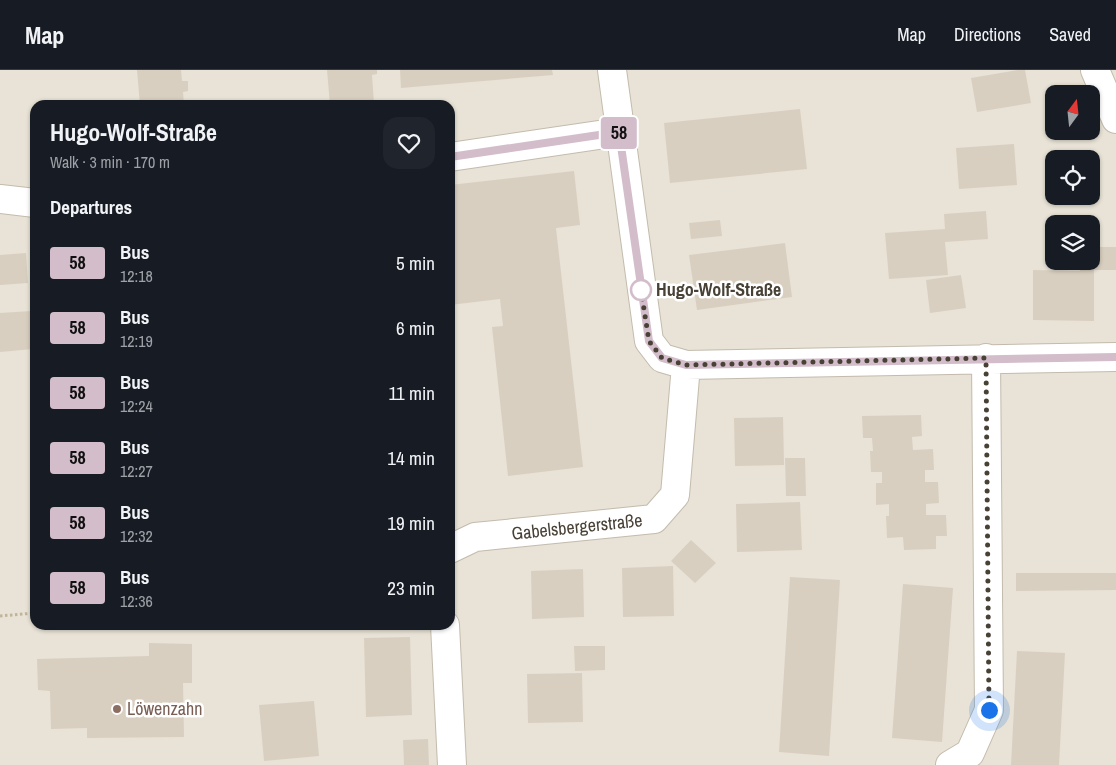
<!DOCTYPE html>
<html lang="en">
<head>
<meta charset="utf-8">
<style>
	:root { --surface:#171b24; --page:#20242c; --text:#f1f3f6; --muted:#9ea1a6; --line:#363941 }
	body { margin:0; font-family:"Archivo Narrow",sans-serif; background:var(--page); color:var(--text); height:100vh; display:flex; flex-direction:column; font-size:19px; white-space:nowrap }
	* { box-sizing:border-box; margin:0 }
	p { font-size:16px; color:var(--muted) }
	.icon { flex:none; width:28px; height:28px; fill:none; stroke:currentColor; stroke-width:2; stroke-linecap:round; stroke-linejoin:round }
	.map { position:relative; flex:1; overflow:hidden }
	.side { position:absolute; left:30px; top:30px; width:425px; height:530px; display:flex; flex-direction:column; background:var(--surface); border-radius:15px; box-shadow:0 1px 4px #0004 }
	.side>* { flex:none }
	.badge { padding:0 10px; border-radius:4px; font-size:18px; line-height:32px }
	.needle { width:32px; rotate:15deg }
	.buttons { position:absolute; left:1045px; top:15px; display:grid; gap:10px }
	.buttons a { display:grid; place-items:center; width:55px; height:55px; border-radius:10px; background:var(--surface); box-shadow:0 1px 4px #0004; font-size:25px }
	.you { position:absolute; width:25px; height:25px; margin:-12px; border:4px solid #fff; border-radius:50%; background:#1a73e8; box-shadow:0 0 0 8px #1a73e833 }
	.map>.badge { position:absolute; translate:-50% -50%; box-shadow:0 0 0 2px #fff }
	h2 { padding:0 20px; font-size:19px; line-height:45px }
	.round { display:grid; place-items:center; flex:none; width:52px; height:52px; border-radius:15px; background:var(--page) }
	.overview { display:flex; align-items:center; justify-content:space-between; height:85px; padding:0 20px }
	h1 { font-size:24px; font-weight:800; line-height:38px }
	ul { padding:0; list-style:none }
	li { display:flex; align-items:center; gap:15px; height:65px; padding:0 20px }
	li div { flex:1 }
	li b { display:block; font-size:19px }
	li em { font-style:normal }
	li .badge { min-width:55px; font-weight:700; text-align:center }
	header { display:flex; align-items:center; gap:30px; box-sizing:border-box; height:70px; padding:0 25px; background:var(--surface); border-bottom:1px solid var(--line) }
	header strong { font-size:24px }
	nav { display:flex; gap:28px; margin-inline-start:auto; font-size:18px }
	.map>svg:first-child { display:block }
</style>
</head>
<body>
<header>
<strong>Map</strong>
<nav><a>Map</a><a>Directions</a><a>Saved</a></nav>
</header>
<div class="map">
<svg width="1116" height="695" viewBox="0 0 1116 695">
	<rect width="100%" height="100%" fill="#f4f1e8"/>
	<!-- residential -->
	<path fill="#e8e3d6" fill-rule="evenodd" d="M0,0H1116V695H0ZM1054,24H1091V61H1054ZM35,35H450V555H35ZM1054,89H1091V126H1054ZM1054,154H1091V191H1054Z"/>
	<!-- building -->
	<path fill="#d9cfc0" d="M137,0H181L182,11H188V21L183,22L184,35H140Z
		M327,0H377V4L372,5L374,34L330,35Z
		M400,0H552L553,5L401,18Z
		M1018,0H1025L1031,33L977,42L971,8Z
		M800,39L807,99L670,113L664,53Z
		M1014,74L1017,115L959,119L956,78Z
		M574,101L580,155L556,158L583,397L508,406L492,257L503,256L500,229L450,235V115Z
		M986,141L988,169L945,172L948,205L889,209L885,163L945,159L944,144Z
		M720,150L722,166L691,169L689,153Z
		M785,173L792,227L697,240L689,185Z
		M1091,177H1116V200H1094V251L1033,250V200L1080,201V191H1091Z
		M26,183L28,213L0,215V185Z
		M961,205L966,238L930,243L926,210Z
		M31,241L33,279L0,282V243Z
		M921,345L922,366L912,367L913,380L933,379L934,400H925V412H938L939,433L926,434V445H946L947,466H936V479L904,480L903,467L887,468L886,446H889V434L876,435V413H882V402H871L870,381H873L872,368H863L862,346Z
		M783,347L784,395L735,396L734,348Z
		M785,388H805L806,426H786Z
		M800,432L802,480L737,482L736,434Z
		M691,470L716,493L695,513L671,491Z
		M673,496L674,546L623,547L622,498Z
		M583,499L584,547L532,549L531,501Z
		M1016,503H1116V520L1016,521Z
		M790,507L840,510L829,686L779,682Z
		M903,514L953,518L942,672L892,668Z
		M410,567L412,645L366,647L364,568Z
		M149,573L192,574V613H183L184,667L87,668V658L51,659L50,621L38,620L37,589L149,586Z
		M574,576H605V600L575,601Z
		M1017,581L1065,583L1059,695H1011Z
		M582,603L583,652L528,653L527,604Z
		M314,631L319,686L264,691L259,635Z
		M428,669L429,695H404L403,670Z"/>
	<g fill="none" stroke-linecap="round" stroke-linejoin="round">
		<!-- minor casing -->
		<g stroke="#c3bbad" stroke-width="30">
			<path id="minor" d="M612,0L649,271L662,288L686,295L1116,287
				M1095,0L1116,49
				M450,87L619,62
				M0,129L35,133
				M450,479L475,467L654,449L675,425L686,295
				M445,555L452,695
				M950,695L970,683L989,640L986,288"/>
		</g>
		<!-- path -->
		<path stroke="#c2b49b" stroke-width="3" stroke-dasharray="2.5 2.5" stroke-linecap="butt" d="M0,546L35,543"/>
		<!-- minor -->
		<use href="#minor" stroke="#fff" stroke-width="28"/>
	</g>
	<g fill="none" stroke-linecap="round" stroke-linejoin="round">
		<!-- line casing -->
		<g stroke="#fff" stroke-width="11">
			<path id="line" d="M450,87L619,62L649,271L662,288L686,295L1116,287"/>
		</g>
		<!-- line -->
		<use href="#line" stroke="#d3bdca" stroke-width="8"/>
		<!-- walk -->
		<path stroke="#484136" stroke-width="5" stroke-dasharray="0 9" d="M641,220L649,271L662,288L686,295L986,288L989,640"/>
	</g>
	<!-- markers -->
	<circle fill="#fff" stroke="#d3bdca" stroke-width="2.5" cx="641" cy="220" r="10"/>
	<circle fill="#8d6e63" stroke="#fff" stroke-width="2" cx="117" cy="639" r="5"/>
	<g text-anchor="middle" stroke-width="5" stroke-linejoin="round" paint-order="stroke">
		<!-- stop labels -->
		<g font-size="18" font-weight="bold" fill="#484136" stroke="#fff" text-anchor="start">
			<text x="656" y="226">Hugo-Wolf-Straße</text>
		</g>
		<!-- street labels -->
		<g font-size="18" fill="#484136" stroke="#fff">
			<text transform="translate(577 457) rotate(-6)" y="6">Gabelsbergerstraße</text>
		</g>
		<!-- education labels -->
		<g font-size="18" fill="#785e54" stroke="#fff" text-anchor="start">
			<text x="127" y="645">Löwenzahn</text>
		</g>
	</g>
</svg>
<div class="buttons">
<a><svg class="needle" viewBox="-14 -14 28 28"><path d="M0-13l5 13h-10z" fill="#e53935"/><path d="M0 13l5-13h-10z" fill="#9ea1a6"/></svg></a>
<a><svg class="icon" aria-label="locate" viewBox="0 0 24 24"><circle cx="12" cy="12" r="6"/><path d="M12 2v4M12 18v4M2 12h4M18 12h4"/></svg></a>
<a><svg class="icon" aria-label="layers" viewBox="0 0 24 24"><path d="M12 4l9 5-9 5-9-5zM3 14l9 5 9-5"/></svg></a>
</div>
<div class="you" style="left:989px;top:640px"></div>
<b class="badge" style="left:619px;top:63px;background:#d3bdca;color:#111">58</b>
<section class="side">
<div class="overview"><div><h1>Hugo-Wolf-Straße</h1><p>Walk · 3 min · 170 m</p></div><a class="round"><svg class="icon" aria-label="heart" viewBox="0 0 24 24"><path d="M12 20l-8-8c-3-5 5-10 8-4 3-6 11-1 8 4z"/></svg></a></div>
<h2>Departures</h2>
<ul>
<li><span class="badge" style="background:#d3bdca;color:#111">58</span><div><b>Bus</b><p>12:18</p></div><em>5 min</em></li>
<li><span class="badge" style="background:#d3bdca;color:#111">58</span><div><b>Bus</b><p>12:19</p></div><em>6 min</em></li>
<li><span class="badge" style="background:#d3bdca;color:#111">58</span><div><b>Bus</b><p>12:24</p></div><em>11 min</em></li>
<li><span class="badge" style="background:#d3bdca;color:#111">58</span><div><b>Bus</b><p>12:27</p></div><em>14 min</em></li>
<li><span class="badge" style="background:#d3bdca;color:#111">58</span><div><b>Bus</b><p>12:32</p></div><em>19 min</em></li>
<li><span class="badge" style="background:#d3bdca;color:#111">58</span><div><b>Bus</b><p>12:36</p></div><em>23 min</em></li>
</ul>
</section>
</div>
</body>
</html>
